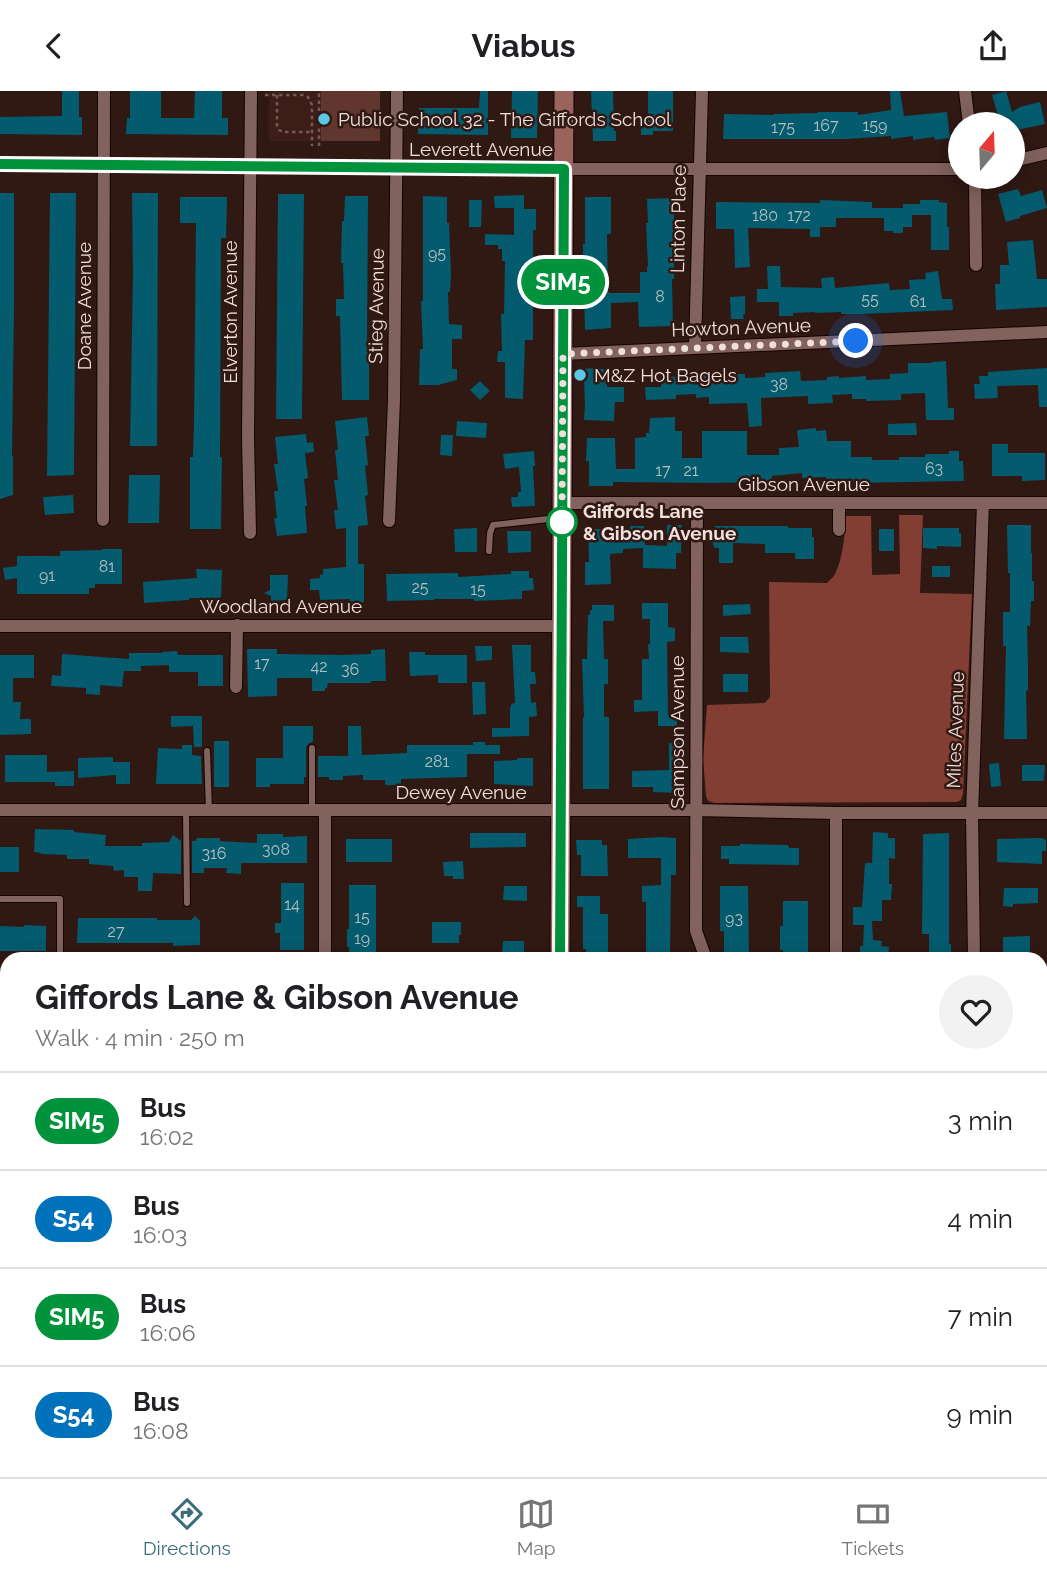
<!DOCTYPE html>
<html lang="en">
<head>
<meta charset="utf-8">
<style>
	:root { --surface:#fff; --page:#f2f2f2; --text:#202124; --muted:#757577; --line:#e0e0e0; --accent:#3b6c7b }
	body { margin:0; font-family:Raleway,sans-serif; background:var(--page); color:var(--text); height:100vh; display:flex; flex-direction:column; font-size:26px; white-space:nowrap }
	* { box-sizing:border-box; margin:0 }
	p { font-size:23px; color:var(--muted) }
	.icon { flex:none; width:38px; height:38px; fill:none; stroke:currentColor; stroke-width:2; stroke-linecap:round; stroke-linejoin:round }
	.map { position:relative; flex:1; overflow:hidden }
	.details { position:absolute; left:0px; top:861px; width:1048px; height:525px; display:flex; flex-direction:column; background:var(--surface); border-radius:21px 21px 0 0; box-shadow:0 4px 18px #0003 }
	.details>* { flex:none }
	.badge { padding:0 14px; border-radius:23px; font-size:24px; line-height:46px }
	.needle { width:46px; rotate:19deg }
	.tools { position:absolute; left:948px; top:21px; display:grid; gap:14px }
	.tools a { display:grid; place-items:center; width:77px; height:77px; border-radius:50%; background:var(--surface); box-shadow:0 4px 18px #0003; font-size:35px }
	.you { position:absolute; width:35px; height:35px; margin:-18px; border:5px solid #fff; border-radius:50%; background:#1a73e8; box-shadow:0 0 0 10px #1a73e833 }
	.map>.badge { position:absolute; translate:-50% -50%; box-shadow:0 0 0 4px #fff }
	.round { display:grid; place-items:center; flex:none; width:74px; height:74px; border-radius:37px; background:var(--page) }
	.headline { display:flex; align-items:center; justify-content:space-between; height:119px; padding:0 35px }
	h1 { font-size:33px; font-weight:700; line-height:52px }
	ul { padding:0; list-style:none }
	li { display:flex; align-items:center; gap:21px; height:98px; padding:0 35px; border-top:2px solid var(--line) }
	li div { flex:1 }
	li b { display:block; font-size:26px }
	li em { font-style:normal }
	li .badge { min-width:77px; font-weight:700; text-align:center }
	header { display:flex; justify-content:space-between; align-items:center; height:91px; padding:0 35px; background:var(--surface); font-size:32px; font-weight:700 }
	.dock { display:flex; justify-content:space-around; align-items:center; height:98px; border-top:2px solid var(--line); background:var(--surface); font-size:19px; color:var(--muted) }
	.dock a { display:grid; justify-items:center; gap:4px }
	.dock .current { color:var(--accent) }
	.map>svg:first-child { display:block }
</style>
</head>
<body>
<header><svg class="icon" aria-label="back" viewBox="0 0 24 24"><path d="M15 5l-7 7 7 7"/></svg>Viabus<svg class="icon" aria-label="share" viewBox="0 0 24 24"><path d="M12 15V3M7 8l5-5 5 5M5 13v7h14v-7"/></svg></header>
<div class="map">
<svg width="1047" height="1386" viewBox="0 0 1047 1386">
	<rect width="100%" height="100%" fill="#301813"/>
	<!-- built -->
	<path fill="#3c1d17" d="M269,0H380V50H269Z
		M174,1379H288L263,1386H142Z"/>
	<!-- green -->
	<path fill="#61362f" d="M321,0H380V50H321Z"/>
	<!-- forest -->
	<path fill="#833e33" d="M899,424H923L920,502L972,503L963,702L961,709L957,711L714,712L708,710L706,705L703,668L707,614L765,612L770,606L769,491L827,492C829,489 833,487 835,483C843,468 845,442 846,425H871L872,484L900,483Z
		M101,1379H174L142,1386H75Z
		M288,1379H331L313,1386H263Z"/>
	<!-- building -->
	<path fill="#045b6e" d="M62,0H79V26H82V44L0,43V26L62,25Z
		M130,0H161V27H194L195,0H222V27H228V44L126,43L127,27H130Z
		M480,0H488V44L418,43L419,17H479Z
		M512,0H538L537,47H511Z
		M591,0H613L614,40H616V50H593Z
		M648,0H673V40H653V44H641V28H648Z
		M890,0H900L904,25L947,21L950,47L935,49L934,46L913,49V45L891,48V45L848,48H723L724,23L774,24V23L818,22V21H858V24L891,19Z
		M1006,0L1012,21L1020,16L1040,11L1045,33L1013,40V33H979L978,30L998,25L992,4Z
		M1018,98L1021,105L1042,99L1047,117L1020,125V127L1006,131L998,103Z
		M0,102H14V216L12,365H13V404L0,408Z
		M50,102H76L74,384L47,385Z
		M132,102H158L157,355H130L133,182Z
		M278,103H304L302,328H276Z
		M524,104V118H536V139H533V249H525L523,308L505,307V271H497L498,260H502L501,223H504L505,170H502V158H498V154H485V143L514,144V117H495L494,105Z
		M345,105H368L367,260H369V309H342L340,225H336V208H344L343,172H341L342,130H344Z
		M423,105L447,106V132H449L451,183L450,201H448L449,233L462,234V248H452V278H457V289L438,294H419L420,258H423L421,210H423Z
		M180,106H227L226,147H221L220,366H222L221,438H190V366H193L194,331L196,132H180Z
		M585,106H611V143H607L608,201L610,202H640V181H647V175H648L646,132H648L647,108L674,107V188H672L673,235L639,236L638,211L611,212V237L585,239L583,153H585Z
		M469,109H482L481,136H469Z
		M820,109L872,111V117H903V113H920V109H939V111L947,112V136H949V159H931V124H912V136H903V142H893V140H884V127H836V136H820V146H810V138L748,137L750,176L735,177L734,138H716V111L820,112Z
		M1033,149L1037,188H1047V216L996,219L995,193H1000V174H1009L1007,151Z
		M767,175H780L781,196L822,197L821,187L834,186L835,197L889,192L890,199L910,198L909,189L926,188L925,182L938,180L942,208H952L953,219L863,223H841V221L815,222V221L793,222V225H779V211H757V198H768Z
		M745,205V223H743L744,228H731L730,206Z
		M946,270L948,317H954V329H926L925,302L901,303V309L866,310V308H852V303L832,304L833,312L808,313V305L761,307L762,335L749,336L747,312L709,313V306L696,307V303L676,304V308L646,309L645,296H661V289H666V286L690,285V283H745V287L765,286V282L800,280L801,290L827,289V286L839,285V287L866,285V289L890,288V283L908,282V272H932V271Z
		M600,277V278H607V296H624V311H615L614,330L584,329L585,314L584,290L577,291L576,278Z
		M1047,277V316H1039L1038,294L997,295L998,307L975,308L974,293H980L979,285H988V281Z
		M480,290L490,300L480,309L470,299Z
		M367,326L369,345H365L368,374L365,375L368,404L365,405L368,434L358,435V473H364V511H350V508L320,509L319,499H310V488L320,487V484L323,483V478L346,476V437L336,438L334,419H338L334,389H338L335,359H338L335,330Z
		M675,326V340H682V367H702V340H747V364H779V357L799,356L797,339L816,337V340L826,339L827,350H851V366H872V369H899V366H925V363H949V360H959V370H963L964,390L853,392V388H826V386L802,387V382L772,385L771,391L712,392L613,391V395H589V370H586L587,347H615L616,378H635V347L646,346V342H649L650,327Z
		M457,330L487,332L486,347L456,345Z
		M916,332L917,344H888V333Z
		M306,343L307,352L313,351L314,361L305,362L308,387L304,388L307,415H305L307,442L277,445L274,427H277L274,400H278L274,373H278L275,346Z
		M441,344H453L452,365L440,364Z
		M992,353H1008V362H1045V389L1022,390V385H992Z
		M534,360L535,375H533L535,415L512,416L511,406H518V401H521L519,376L505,378L503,363Z
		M129,384H160L159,432H128Z
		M73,404L74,422L45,424L43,406Z
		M667,434H682L681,462H676V478L643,477V457L623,458V462L610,463L611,493L585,494V471H589L588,438H630V435H644L645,454L667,455Z
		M1007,434H1031V462H1032V490H1034V510H1031L1030,535H1027L1028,574V600L1026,599L1027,648H1004L1006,555H1003V521H1010V482H1008Z
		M715,435H787L789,437H812V446H814V468H795V462H765V453L733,452V472H719V457H715L713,454Z
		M477,437V461H455L454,438Z
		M923,437H959V442H961V456L937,455V458L923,457Z
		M879,438H894V460H879Z
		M507,440H531V461L508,462Z
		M102,458H122V493H95V497H89V503H17V487L5,489L3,477L17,475V465H60V460L102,459Z
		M932,475H950V486H932Z
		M196,478L222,479L221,507H189V509L144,512L143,491L197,487Z
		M511,480H529V487H533L534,499L522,500V508L474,510V508H434V509L387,510L386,483L458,482V486L511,483Z
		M270,484H288L287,509L271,510V505L264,502L270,499Z
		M642,512H668V536L675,537V550L667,551L668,624L677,623V635H658V620L634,621V609H642V568H649L648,553H650V528H642Z
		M750,513L751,523L723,525V514Z
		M592,514H614V530H603L604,568H608V593H604V626H609V698H583V626H584L582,568H587L588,524H590V519H592Z
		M720,546H748L749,562L720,561Z
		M512,554H531V581H535L536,593H530L531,612L536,611L537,625L529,626V645L492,646V637H510V616H511V613L515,612Z
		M475,555H492V568L491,569L476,570Z
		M247,558H277V563L343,564L371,563V559L385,558L386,590H371V592H328L327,597H325V600H312V587H277V605L248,606Z
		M177,560L178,564H223V595H198V581H169V574L141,575V580H124L122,596L100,594V604L86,603V597L51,595L52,584L61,585L62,563L129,568V562H162V561Z
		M409,561H425V564H467V592H438V584L410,585Z
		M0,564H34V587H13V611H21L20,628H31V643L0,644Z
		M723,583H748V601H723Z
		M472,591H485L486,623L473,624Z
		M171,625H202V656H194L193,635L171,636Z
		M283,635H313V651L309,652L306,656V686H304V693H270V696H256V667H283Z
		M348,635H361L362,664L407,662V654H473V651H485V654H500V663H467V686L401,688V694H385V689H363V684L343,685V689H329V686H318V665H348Z
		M214,650H229V696H214Z
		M669,652H680L679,702L653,701V696H632V680L669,679Z
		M182,654H192V664L201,665L202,693H156L158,657L182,658Z
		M5,664H47V681L74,680V695H55V691H5Z
		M113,666V671H130V693H116V684L78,687V667Z
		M517,667H533V695L494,693V670L517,669Z
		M999,672L1001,695L991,696L989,673Z
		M1022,674H1045L1044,690H1022Z
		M35,738L74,739V741L106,744L105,755H142V752L169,751L173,744L181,750V783L153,782L152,800H138V786H124V779L114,780L113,775L89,773V768H67V764L41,763V762L34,761Z
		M873,741L888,742V747H895V768L889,767V793H892L891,809H882V830H872L873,849L882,850L881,855L889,856L888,866L882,865V868H860V855H863L864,834H853V816H862L865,772H872Z
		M470,742H526V756L470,757Z
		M949,742V853H951V868H929V843H922L923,743Z
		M257,743H283V746L307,745V772H241V783L226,782L227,777H204V782H192V750H195L197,747H220V750L257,752Z
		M661,746L676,747V784H671L670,868H646V811H642V795L661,794V767H628V748Z
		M1042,747L1046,749V760H1042V773L997,771V748Z
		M346,748H392V771H346Z
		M576,749H602V754H607L608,785H581V764H577Z
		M740,753L786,754L789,755V757H799V774L729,773V768H721V755H740Z
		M0,756H19V781H0Z
		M463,770L464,788H453V785H444L443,771Z
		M281,792H304V859H280V842H275V832H281Z
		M349,794H376V868H349V856H347V838H349Z
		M504,795H527V810L503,809Z
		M720,795H748L749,868H724V840H720Z
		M1004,797H1038V812L1013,813V816L1003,815Z
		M577,805H600V823H608V868H587L586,858H583V816H577Z
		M783,810H808V868H783V859H780V835H783Z
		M195,825L200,830V854L173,855V852H77L78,827H157V829H191Z
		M432,831H461V844H459V852H432Z
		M24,834L46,835V860H0V835L24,836Z
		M1030,845V865H1003V846Z
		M503,850H524V865L502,864Z"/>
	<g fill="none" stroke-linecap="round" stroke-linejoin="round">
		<!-- lane casing -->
		<g stroke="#160302" stroke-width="8">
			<path id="lane" d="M489,460L490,442L493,434L558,427
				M207,660L209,720
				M312,718V657
				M186,720L187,812
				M0,808H60V868
				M0,887H7
				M956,1386L957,1379
				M962,1386L964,1379"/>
		</g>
		<!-- street casing -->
		<g stroke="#160302" stroke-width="14">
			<path id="street" d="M965,0L969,33
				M1013,70L1047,62
				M0,73L563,78H961
				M975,86L976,174
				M695,257L702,0
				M563,263L1047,241
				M562,412H1047
				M839,412V439
				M697,413L696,840L706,868
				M103,429L104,0
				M389,430L394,309L397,0
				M250,442L248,347L251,0
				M0,535H561
				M236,596L237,534
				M0,719H696L836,722H1047
				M325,720V868
				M836,722V868
				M974,868L972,723L983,412
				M1041,949H1047
				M0,952H7
				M0,1092H7
				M0,1237H7
				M515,1386L551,1380"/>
		</g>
		<!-- secondary casing -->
		<g stroke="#160302" stroke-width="21">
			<path id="secondary" d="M560,868L564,0
				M551,1386V1379"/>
		</g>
		<!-- path -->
		<path stroke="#705b56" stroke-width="2.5" stroke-dasharray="3.5 3.5" stroke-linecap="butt" d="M265,4H303L308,6L312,14V55
			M277,4V35L279,39L283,41H312
			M319,55V0
			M605,1386V1379"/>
		<!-- lane -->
		<use href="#lane" stroke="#81625d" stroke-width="6"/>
		<!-- street -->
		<use href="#street" stroke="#81625d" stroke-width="12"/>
		<!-- secondary -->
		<use href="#secondary" stroke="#99645c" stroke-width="19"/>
		<!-- rail -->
		<path stroke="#d1bfbb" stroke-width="3.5" stroke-dasharray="9 9" stroke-linecap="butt" d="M1041,1305L1047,1306
			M163,1386L195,1379
			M196,1386L228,1379"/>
	</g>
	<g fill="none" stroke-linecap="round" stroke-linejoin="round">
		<!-- line casing -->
		<g stroke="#fff" stroke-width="16">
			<path id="line" d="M0,73L564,78L560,868"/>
		</g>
		<!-- line -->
		<use href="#line" stroke="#00933c" stroke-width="10"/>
		<!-- walk -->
		<path stroke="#f0dfdb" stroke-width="7" stroke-dasharray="0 12.6" d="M562,431L563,263L856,250"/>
	</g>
	<!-- markers -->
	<g fill="#5bc8e6" stroke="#301813" stroke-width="2.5">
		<circle cx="324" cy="28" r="7"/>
		<circle cx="580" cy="284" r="7"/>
	</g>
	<circle fill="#fff" stroke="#00933c" stroke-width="3.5" cx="562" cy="431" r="14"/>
	<g text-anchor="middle" stroke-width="5" stroke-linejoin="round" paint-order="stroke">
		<!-- number labels -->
		<g font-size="16" fill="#b5bec0">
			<text x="826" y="40">167</text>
			<text x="875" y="40">159</text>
			<text x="783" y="42">175</text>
			<text x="765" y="130">180</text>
			<text x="799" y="130">172</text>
			<text x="437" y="168">95</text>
			<text x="660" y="211">8</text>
			<text x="870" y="214">55</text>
			<text x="918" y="216">61</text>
			<text x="779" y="299">38</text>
			<text x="934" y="383">63</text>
			<text x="663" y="385">17</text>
			<text x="691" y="385">21</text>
			<text x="107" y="481">81</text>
			<text x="47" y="490">91</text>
			<text x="420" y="502">25</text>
			<text x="478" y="504">15</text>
			<text x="262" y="578">17</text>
			<text x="319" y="581">42</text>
			<text x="350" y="584">36</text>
			<text x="437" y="676">281</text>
			<text x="276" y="764">308</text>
			<text x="214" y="768">316</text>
			<text x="292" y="819">14</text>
			<text x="362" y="832">15</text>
			<text x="734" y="833">93</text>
			<text x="116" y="846">27</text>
			<text x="362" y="853">19</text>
		</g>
		<!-- poi labels -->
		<g font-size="19" fill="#f0dfdb" stroke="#301813" text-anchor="start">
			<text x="338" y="35">Public School 32 - The Giffords School</text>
			<text x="594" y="291">M&amp;Z Hot Bagels</text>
		</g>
		<!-- street labels -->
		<g font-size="19" fill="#f0dfdb" stroke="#301813">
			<text x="481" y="65">Leverett Avenue</text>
			<text transform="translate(678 128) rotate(-89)" y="7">Linton Place</text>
			<text transform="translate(84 215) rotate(-90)" y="7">Doane Avenue</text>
			<text transform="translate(376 215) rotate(-89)" y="7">Stieg Avenue</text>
			<text transform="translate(230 221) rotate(-90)" y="7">Elverton Avenue</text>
			<text transform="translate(741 236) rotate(-2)" y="7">Howton Avenue</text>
			<text x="804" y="400">Gibson Avenue</text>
			<text x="281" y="522">Woodland Avenue</text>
			<text transform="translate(955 639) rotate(-88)" y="7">Miles Avenue</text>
			<text transform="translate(677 641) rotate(-90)" y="7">Sampson Avenue</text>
			<text x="461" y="708">Dewey Avenue</text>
		</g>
		<!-- stop labels -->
		<g font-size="19" font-weight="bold" fill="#f0dfdb" stroke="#301813" text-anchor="start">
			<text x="583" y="427">Giffords Lane<tspan x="583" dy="22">&amp; Gibson Avenue</tspan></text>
		</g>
	</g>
</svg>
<div class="tools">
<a><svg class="needle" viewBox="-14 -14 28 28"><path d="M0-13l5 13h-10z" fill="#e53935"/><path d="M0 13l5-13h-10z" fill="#757577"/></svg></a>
</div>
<div class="you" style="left:856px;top:250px"></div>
<b class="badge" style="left:563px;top:191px;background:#00933c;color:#fff">SIM5</b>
<section class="details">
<div class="headline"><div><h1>Giffords Lane &amp; Gibson Avenue</h1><p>Walk · 4 min · 250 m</p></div><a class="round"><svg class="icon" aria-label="heart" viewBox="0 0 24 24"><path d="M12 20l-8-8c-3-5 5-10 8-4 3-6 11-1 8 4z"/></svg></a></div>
<ul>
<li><span class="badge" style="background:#00933c;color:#fff">SIM5</span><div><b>Bus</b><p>16:02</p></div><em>3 min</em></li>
<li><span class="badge" style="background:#0072bc;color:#fff">S54</span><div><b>Bus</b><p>16:03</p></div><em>4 min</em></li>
<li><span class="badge" style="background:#00933c;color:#fff">SIM5</span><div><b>Bus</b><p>16:06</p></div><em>7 min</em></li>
<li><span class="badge" style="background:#0072bc;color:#fff">S54</span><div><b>Bus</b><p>16:08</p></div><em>9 min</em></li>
</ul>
</section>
</div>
<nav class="dock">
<a class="current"><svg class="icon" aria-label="directions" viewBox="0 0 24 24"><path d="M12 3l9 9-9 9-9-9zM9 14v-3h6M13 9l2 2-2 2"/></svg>Directions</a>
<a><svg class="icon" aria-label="map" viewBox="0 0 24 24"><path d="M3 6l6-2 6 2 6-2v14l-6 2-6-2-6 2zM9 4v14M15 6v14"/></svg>Map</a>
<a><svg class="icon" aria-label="tickets" viewBox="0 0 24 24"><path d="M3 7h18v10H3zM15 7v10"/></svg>Tickets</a>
</nav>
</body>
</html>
